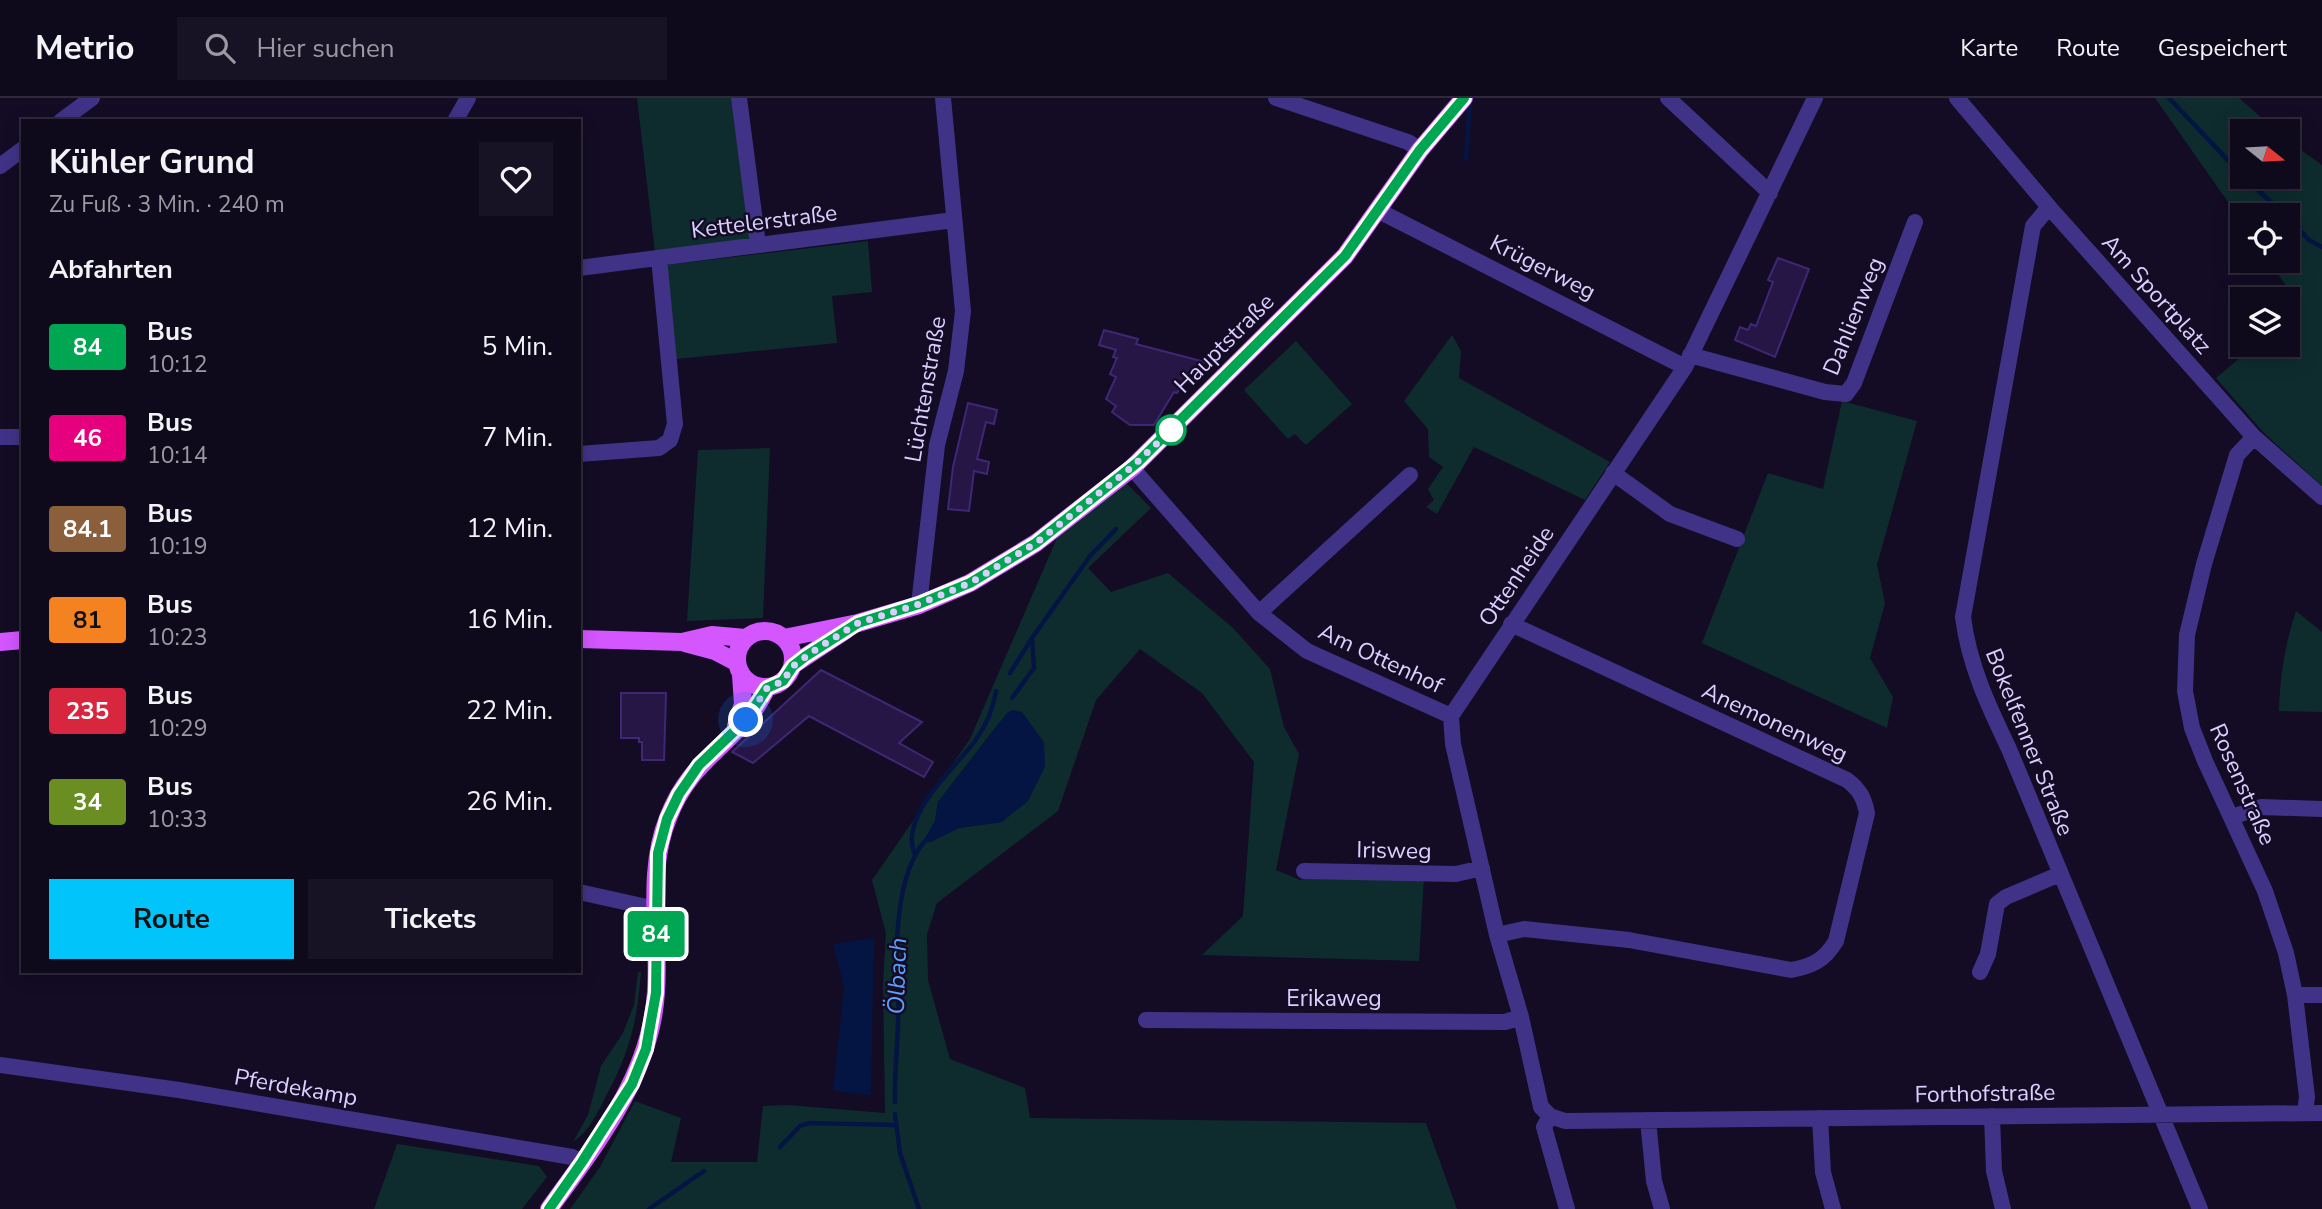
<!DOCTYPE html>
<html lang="de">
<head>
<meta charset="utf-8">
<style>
	:root { --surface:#0e091b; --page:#171224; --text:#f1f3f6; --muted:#9b9aa3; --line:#2e2a3a; --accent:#00c4fa }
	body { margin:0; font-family:"Nunito Sans",sans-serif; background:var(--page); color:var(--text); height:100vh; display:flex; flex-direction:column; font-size:26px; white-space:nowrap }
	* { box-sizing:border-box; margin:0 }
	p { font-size:23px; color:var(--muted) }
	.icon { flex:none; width:38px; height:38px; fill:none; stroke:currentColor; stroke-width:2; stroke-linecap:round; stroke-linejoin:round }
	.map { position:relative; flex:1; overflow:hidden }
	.side { position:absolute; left:21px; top:21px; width:560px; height:854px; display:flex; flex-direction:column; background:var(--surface); border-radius:0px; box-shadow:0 4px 18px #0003,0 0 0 2px var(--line) }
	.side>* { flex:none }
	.badge { padding:0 14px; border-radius:5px; font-size:24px; line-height:46px }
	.needle { width:46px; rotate:108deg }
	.buttons { position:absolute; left:2230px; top:21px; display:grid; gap:14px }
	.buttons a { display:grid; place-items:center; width:70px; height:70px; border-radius:0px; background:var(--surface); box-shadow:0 4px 18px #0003,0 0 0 2px var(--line); font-size:35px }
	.you { position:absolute; width:35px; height:35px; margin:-18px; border:5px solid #fff; border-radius:50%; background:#1a73e8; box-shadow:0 0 0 10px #1a73e833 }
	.map>.badge { position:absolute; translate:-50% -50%; box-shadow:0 0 0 4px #fff }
	h2 { padding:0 28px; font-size:26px; line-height:63px }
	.round { display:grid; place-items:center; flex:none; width:74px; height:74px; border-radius:0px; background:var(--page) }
	.overview { display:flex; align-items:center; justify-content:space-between; height:119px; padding:0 28px }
	h1 { font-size:33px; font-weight:700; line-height:52px }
	.button { display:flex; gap:14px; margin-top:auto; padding:14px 28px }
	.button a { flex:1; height:80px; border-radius:0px; background:var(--accent); color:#111; font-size:28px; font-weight:700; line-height:80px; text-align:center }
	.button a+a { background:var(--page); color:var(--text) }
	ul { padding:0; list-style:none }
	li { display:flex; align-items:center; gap:21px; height:91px; padding:0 28px }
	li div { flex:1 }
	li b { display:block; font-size:26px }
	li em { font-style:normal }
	li .badge { min-width:77px; font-weight:700; text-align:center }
	header { display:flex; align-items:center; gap:42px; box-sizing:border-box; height:98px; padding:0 35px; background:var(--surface); border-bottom:2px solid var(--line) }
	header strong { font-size:33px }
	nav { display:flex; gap:38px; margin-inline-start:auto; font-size:24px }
	.search { width:490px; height:63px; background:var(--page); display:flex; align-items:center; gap:18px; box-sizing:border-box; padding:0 24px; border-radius:0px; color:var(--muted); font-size:26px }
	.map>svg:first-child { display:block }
</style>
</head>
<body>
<header>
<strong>Metrio</strong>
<div class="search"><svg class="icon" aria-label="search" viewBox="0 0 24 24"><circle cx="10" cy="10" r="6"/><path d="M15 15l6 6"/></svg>Hier suchen</div>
<nav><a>Karte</a><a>Route</a><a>Gespeichert</a></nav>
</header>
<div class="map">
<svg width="2322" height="1111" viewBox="0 0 2322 1111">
	<rect width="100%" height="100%" fill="#130c24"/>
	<!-- green -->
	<path fill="#0e2c2e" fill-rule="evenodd" d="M637,0H731L750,142L655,154Z
		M2155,0H2239L2277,33H2242V79H2287V42L2322,67V388L2264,335L2216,280L2255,247H2287V220L2300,208L2269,163H2287V117H2242V124Z
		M868,143L872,194L832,198L837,245L676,261L667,167Z
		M1452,237L1461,253L1459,280L1610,364L1585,402L1474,349L1437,416L1426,409L1434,402L1428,391L1443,369L1429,359L1428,331L1404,303Z
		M1296,243L1352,306L1306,347L1295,336L1288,341L1244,292Z
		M1842,303L1917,323L1877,467L1885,505L1870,560L1893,599L1887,630L1702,545L1768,375L1823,391Z
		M770,350L763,520L687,523L698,352Z
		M1122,381L1151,410L1088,470L1111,494L1168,475L1233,530L1270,571L1284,629L1299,656L1276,772L1300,782L1319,778L1424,779L1419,863L1202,857L1243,818L1254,664L1202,595L1140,551L1096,602L1058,713L937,805L927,836L928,882L950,961L1025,990L1030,1020L1426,1025L1457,1111H570L600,1069L635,1003L681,1020L671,1064H757L763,1008L787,1007L885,1015L883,885L886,835L872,782L970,641L1057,440ZM999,625L1002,724L959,730L931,743H924L935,723L938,704Z
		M2296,513L2322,534V614L2279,613C2280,578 2285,546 2296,513Z
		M638,874H641C637,926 629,956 604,1002C595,1019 589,1033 573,1044L588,1017L601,968L623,935L634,907Z
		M397,1046L539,1068L547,1079L522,1111H374Z"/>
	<!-- water -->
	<path fill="#051543" d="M1013,612L1022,614L1044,644L1045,669L1028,703L1002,724L959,730L931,744H923L935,723L938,704L999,625L1008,614Z
		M874,840L871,997L833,993L844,889L833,846Z"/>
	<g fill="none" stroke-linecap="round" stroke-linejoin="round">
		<!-- stream -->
		<path stroke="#051543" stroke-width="4.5" d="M2169,0L2242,77
			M1466,61L1470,2
			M2244,79L2285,117
			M2287,119L2309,142L2322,149
			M1010,575L1032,540
			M1012,600L1034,570L1032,540L1090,458L1116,431
			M914,754C900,717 954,671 975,643C986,628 993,611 996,593
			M895,1004C894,968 900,932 898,896C895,853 895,775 926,742
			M895,1016L900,1055L919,1111
			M780,1049L800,1028L809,1025L895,1027
			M649,1111L704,1073"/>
	</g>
	<!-- building -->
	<path fill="#251646" stroke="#3f2774" stroke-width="2" d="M1778,160L1809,171L1775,259L1735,242L1740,229L1748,232L1751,226L1756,228L1773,184L1768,182Z
		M1104,232L1138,241L1136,246L1205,264L1187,285L1184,284L1177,295L1174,294L1154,327H1130L1112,314L1116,308L1106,301L1116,279L1110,276L1117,260L1113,259L1116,252L1099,247Z
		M968,305L997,312L994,326L986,324L977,361L989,364L987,376L974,373L969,413L948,411L953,369Z
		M821,572L922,624L899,645L933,664L924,679L809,618L753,665L732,654Z
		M621,595H666L664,662H642V644H639V640H621Z"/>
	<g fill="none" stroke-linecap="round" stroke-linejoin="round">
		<!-- minor -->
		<path stroke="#403387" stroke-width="16" d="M739,0L758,147
			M1276,0L1408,44L1420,52
			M1668,0L1770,95
			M1815,0L1685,269L1451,618L1453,646L1497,837L1521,919L1541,1009L1550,1018L1565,1023L2322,1015
			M1957,0L2049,109L2254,339L2322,399
			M61,23L92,0
			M455,23L468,0
			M0,68L23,51
			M2049,109L2033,128L1963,519C1969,567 1988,607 2009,651L2200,1111
			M1379,113L1685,269
			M579,170L954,122
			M1690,257L1825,294L1846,296L1854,285L1915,124
			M0,339H23
			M2254,339L2237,357L2204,466L2187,537L2185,593L2192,630L2205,663L2265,793L2286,855L2295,897L2307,999L2305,1015
			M579,356L659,350L670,342L675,326L659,160
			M1132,370L1259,515L1307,553L1451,618
			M1613,375L1670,416L1737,441
			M919,507L937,347L956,273L963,213L943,0
			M1259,515L1410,377
			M2232,719L2261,709L2322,711
			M1304,773L1456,776L1482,770
			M579,794L656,811
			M1497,837L1524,831L1629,842L1791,872C1812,868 1824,863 1836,843L1867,715C1864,700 1860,692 1847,682L1511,526
			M1980,874L1988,856L1997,806L2006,799L2060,776
			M2295,897H2322
			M1146,922L1505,924L1521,919
			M0,967L179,992L572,1059L582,1064
			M1550,1018L1544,1029L1567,1111
			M1992,1018L1994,1073L2003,1111
			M1820,1020L1823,1074L1833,1111
			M1648,1022L1654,1083L1662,1111"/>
		<!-- major -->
		<path stroke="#d356ff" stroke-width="18" d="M737 561a28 28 0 1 1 56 0a28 28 0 1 1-56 0Z
			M784,540L858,525L919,507L970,485L1036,445L1132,370L1345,158L1420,52L1464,0
			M579,541L682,544L712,537L745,540
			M0,544L23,542
			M685,545L715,553L736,564
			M793,567L846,532
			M736,628L743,606L741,577
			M549,1111C596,1046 651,978 656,894C660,837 646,774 668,720C686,672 716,656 747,621C756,612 761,600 767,590"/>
	</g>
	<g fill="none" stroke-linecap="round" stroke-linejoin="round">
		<!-- line casing -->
		<g stroke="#fff" stroke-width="16">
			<path id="line" d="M549,1111L582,1064L632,986L646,951L656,895L658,755L667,721L679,696L699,667L746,622L767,590L783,583L793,568L806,558L858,525L919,506L970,485L1036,445L1138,364L1345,158L1420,52L1464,0"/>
		</g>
		<!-- line -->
		<use href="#line" stroke="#00a651" stroke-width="10"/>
		<!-- walk -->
		<path stroke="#dacfff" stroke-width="7" stroke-dasharray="0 12.6" d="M746,622L767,590L783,583L793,568L818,550L858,525L919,506L970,485L1036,445L1132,369L1171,332"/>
	</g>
	<!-- markers -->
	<circle fill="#fff" stroke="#00a651" stroke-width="3.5" cx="1171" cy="332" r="14"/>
	<g text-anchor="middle" stroke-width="5" stroke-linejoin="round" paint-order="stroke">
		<!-- street labels -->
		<g font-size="23" fill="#dacfff" stroke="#130c24">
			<text transform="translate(764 123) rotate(-7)" y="8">Kettelerstraße</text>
			<text transform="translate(1543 169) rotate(27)" y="8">Krügerweg</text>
			<text transform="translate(2157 196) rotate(48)" y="8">Am Sportplatz</text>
			<text transform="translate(1853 218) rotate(-68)" y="8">Dahlienweg</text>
			<text transform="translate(1224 245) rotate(-45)" y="8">Hauptstraße</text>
			<text transform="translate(925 291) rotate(-80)" y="8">Lüchtenstraße</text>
			<text transform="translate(1516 478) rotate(-56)" y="8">Ottenheide</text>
			<text transform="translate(1381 560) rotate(25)" y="8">Am Ottenhof</text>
			<text transform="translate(1775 624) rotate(25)" y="8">Anemonenweg</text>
			<text transform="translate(2030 644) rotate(68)" y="8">Bokelfenner Straße</text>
			<text transform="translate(2243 686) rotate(66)" y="8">Rosenstraße</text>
			<text transform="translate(1394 752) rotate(1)" y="8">Irisweg</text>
			<text x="1334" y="908">Erikaweg</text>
			<text transform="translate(296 989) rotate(10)" y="8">Pferdekamp</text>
			<text transform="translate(1985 995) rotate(-1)" y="8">Forthofstraße</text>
		</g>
		<!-- water labels -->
		<g font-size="24" font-style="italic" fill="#5da1ff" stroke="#130c24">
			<text transform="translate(897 878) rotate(-88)" y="8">Ölbach</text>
		</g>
	</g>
</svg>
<div class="buttons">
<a><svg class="needle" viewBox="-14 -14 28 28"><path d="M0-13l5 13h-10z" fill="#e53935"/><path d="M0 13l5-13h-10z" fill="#9b9aa3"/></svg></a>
<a><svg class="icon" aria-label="locate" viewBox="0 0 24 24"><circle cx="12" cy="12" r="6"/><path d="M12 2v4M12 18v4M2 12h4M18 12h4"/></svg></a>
<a><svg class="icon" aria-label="layers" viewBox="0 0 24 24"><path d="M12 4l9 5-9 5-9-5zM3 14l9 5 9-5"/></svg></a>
</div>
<div class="you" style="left:746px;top:622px"></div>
<b class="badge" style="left:656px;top:836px;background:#00a651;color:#fff">84</b>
<section class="side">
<div class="overview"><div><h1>Kühler Grund</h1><p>Zu Fuß · 3 Min. · 240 m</p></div><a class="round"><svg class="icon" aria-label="heart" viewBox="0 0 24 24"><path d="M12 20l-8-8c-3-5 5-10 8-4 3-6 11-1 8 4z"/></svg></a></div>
<h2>Abfahrten</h2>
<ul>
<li><span class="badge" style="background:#00a651;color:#fff">84</span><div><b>Bus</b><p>10:12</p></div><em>5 Min.</em></li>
<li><span class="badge" style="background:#e6007e;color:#fff">46</span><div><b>Bus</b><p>10:14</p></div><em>7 Min.</em></li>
<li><span class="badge" style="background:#8b5e3c;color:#fff">84.1</span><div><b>Bus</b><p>10:19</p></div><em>12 Min.</em></li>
<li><span class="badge" style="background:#f58220;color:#111">81</span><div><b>Bus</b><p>10:23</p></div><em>16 Min.</em></li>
<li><span class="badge" style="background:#d7263d;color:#fff">235</span><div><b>Bus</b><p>10:29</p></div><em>22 Min.</em></li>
<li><span class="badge" style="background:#6b8e23;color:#fff">34</span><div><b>Bus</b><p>10:33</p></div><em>26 Min.</em></li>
</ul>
<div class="button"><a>Route</a><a>Tickets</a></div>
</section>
</div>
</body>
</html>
